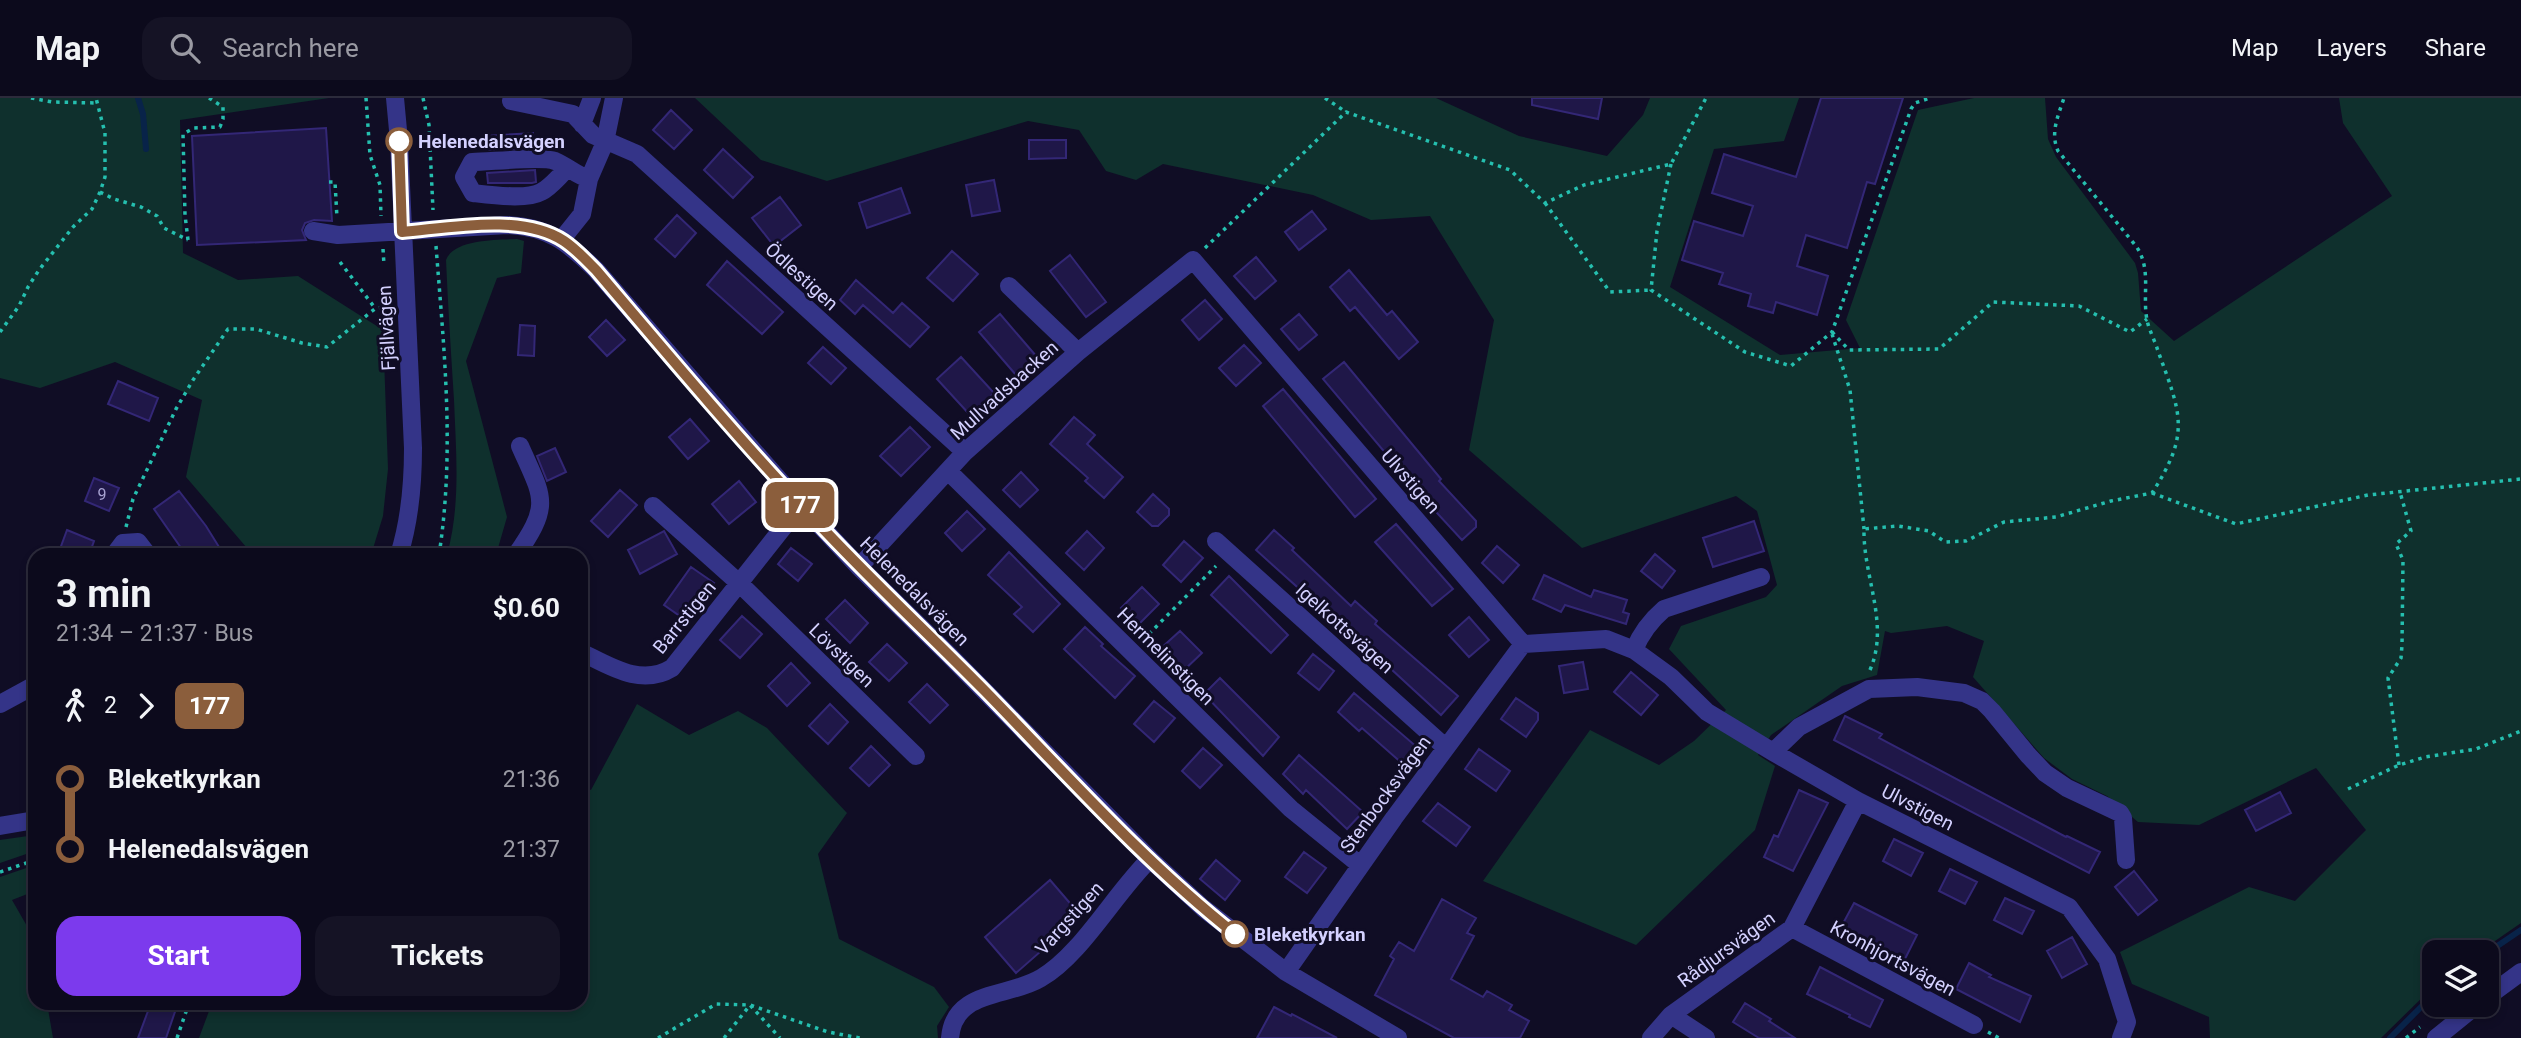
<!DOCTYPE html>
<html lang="en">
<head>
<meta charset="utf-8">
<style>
	:root { --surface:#0c0a1c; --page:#151325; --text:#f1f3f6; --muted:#9a9aa3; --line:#2c2b3b; --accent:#7c3aed }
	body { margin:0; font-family:Roboto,sans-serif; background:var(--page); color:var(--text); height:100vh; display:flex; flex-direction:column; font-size:26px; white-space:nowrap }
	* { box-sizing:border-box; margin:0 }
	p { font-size:23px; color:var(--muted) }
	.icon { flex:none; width:38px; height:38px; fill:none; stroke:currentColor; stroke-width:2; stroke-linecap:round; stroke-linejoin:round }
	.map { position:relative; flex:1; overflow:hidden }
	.panel { position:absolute; left:28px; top:450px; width:560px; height:462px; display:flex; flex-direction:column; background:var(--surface); border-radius:21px; box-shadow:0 4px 10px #0003,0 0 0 2px var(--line) }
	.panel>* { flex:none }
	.badge { padding:0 14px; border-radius:10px; font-size:24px; line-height:46px }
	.controls { position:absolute; left:2422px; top:842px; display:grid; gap:14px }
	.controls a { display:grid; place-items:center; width:77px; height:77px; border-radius:14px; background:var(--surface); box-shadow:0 4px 10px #0003,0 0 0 2px var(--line); font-size:35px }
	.map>.badge { position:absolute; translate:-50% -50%; box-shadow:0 0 0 4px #fff }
	.legs { display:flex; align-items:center; gap:10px; height:77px; padding:0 28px; font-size:23px }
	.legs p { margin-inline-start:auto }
	.overview { display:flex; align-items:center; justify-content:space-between; height:119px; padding:0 28px }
	h1 { font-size:38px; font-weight:700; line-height:52px }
	.primary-button { display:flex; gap:14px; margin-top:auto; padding:14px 28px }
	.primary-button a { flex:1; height:80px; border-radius:21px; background:var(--accent); color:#fff; font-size:28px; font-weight:700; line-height:80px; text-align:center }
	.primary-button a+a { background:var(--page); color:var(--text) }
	ul { padding:0 28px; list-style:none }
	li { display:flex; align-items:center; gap:24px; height:70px; font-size:26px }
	li i { display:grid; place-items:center; width:10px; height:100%; margin:0 9px; background:currentColor }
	li i::after { content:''; width:18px; height:18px; margin:-9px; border:5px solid; border-radius:50%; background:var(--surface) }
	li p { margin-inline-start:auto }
	li:first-child i { background:linear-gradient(#0000 50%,currentColor 0) }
	li:last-child i { background:linear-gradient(currentColor 50%,#0000 0) }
	header { display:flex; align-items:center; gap:42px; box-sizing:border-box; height:98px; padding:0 35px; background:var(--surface); border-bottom:2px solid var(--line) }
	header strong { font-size:33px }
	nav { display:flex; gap:38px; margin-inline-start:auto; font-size:24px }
	.search { width:490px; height:63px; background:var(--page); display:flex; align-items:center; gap:18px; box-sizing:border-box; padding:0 24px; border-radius:21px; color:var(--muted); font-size:26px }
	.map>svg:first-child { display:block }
</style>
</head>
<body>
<header>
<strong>Map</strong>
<div class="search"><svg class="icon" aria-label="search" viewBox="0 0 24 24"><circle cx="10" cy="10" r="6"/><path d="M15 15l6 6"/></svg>Search here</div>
<nav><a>Map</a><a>Layers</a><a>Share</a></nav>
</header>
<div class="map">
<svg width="2521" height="940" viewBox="0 0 2521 940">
	<rect width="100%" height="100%" fill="#100d25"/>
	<!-- green -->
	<path fill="#0f302d" d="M0,0H329L180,22L183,155L238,182L298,178L383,232L388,371L383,418L371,457H253L186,379L202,302L115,264L40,290L0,280Z
		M695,0H1436L1519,38L1607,58L1643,17L1650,0H1799L1784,43L1714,51L1670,189L1780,257L1860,250L1846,222L1918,12L1974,0H2045L2048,41L2056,59L2135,165L2138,175L2141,213L2174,243L2392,98L2343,25L2339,0H2521V825L2479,854H2434V888L2381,940H2210L2209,919L2132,886L2120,854L2249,789L2295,803L2366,732L2316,670L2199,727L2138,724L2107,698L2072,681L2044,660L1973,579L1984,543L1947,528L1891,535L1885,533L1877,577L1842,588L1771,637L1758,657L1775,668L1755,732L1636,847L1483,783L1590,632L1659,667L1694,643L1726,612L1669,551L1681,528L1766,499L1777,487L1757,413L1736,398L1582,450L1469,352L1494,222L1430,118L1371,122L1313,97L1163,66L1136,82L1106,73L1079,32L1028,23L827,83L761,62Z
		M517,141L524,143L521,175L497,180L466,263L507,419L496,457H447C461,406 456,354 454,302C451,255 448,209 446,162C454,141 497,142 517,141Z
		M637,606L689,637L738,613L767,630L847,715L818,756L839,841L934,889L949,909L937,928L938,940H199L212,905H581V687L591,692Z
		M35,737V753L0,765V742Z
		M35,767V793L12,802L35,842V905H47L53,940H0V779Z"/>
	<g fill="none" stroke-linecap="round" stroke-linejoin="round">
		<!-- stream -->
		<path stroke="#082349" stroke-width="6" d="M138,0L143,16L146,51
			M2487,855L2521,832
			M2390,940L2434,896"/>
	</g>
	<!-- building -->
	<path fill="#1f1748" stroke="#332776" stroke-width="2" d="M1532,0H1602L1598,21L1532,7Z
		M1821,0H1903L1875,86L1867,84L1847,150L1806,137L1797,168L1828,178L1817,217L1776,204L1773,215L1748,208L1751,196L1719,186L1723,175L1682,162L1694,123L1743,138L1753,108L1712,95L1724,56L1796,79Z
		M671,12L692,32L674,51L653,32Z
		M326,30L332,123L314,122L305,125L302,132L306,142L197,147L192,38Z
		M533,35L534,50L486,52V38Z
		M1029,42H1066V60L1029,61Z
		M723,51L753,79L733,100L704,72Z
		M535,72L536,84L532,85H488L487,75Z
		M994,82L1000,113L972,118L966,87Z
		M901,90L910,115L867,130L859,105Z
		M780,99L801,127L774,148L752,120Z
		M1312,113L1326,131L1299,152L1285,134Z
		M677,117L696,135L675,159L655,141Z
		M952,153L978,176L953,203L927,180Z
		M1070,157L1106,204L1086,219L1050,173Z
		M1256,159L1276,183L1255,201L1234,178Z
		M727,163L783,214L762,236L707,187Z
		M1349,172L1387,217L1392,213L1418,244L1399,261L1355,209L1350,213L1330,189Z
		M856,182L893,215L902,205L929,229L910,249L863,207L855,216L840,202Z
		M1205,202L1222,221L1199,242L1182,222Z
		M1000,216L1037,259L1016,277L979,234Z
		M1299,216L1317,237L1299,252L1281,231Z
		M606,222L625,242L607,258L589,239Z
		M520,227L535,228L534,258L518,257Z
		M1244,247L1261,265L1236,288L1219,270Z
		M823,249L846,270L831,286L808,265Z
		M961,259L994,295L970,317L937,281Z
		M1344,264L1441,381L1439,383L1476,423V429L1462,442L1425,402L1323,281Z
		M118,283L158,300L149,323L108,306Z
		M1283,291L1376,401L1355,419L1263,308Z
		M1074,319L1095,337L1087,346L1123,379L1104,400L1085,383L1088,380L1050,346Z
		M690,321L709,343L688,361L669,339Z
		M910,329L930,349L901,378L880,358Z
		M555,350L566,374L547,383L537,358Z
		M1021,374L1038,392L1020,409L1003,392Z
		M94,380L119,390L109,413L85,403Z
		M739,383L756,404L729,426L712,406Z
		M620,392L637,407L608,439L591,423Z
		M179,393L206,428L224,457H186L154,411Z
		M1153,396L1169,411V417L1158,428H1152L1137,414Z
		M967,413L985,431L962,453L945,435Z
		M1754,423L1764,453L1713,469L1703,440Z
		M1396,426L1453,491L1432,508L1375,444Z
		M67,432L94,443L89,457H73L60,451Z
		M1274,432L1294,450L1292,452L1351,508L1355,503L1377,523L1375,526L1458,598L1441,617L1316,502L1314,504L1256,452Z
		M664,433L677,456L640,476L628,452Z
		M1087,433L1104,450L1084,472L1066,455Z
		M1184,443L1203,460L1181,484L1163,467Z
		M1497,448L1519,467L1503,485L1482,465Z
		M791,450L812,466L798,483L778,466Z
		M1009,454L1060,506L1033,534L1014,516L1022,509L988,477Z
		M1655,456L1675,473L1662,490L1641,473Z
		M691,469L714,485L687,523L664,507Z
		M1544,477L1591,499L1594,492L1627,502L1623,514L1629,516L1626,526L1565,507L1561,514L1533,501Z
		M1229,478L1288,537L1271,555L1211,497Z
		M1142,489L1159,506L1138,527L1121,510Z
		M845,502L868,525L850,545L826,521Z
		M742,518L762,536L740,560L720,542Z
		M1469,519L1489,542L1469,559L1449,537Z
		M1085,529L1103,546L1101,548L1135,578L1115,600L1064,551Z
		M1180,533L1202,555L1182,574L1160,551Z
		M887,546L907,565L889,583L869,564Z
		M1313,556L1334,573L1319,592L1298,575Z
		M1583,564L1588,591L1564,595L1559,568Z
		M791,565L810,585L787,608L768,588Z
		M1631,574L1658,597L1641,617L1614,594Z
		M1220,580L1279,639L1263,658L1204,596Z
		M927,586L948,607L930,625L909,604Z
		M1354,595L1418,650L1404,667L1362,630L1359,633L1338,614Z
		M1516,600L1538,615V622L1526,639L1501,621Z
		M1154,603L1175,620L1154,644L1134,626Z
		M830,606L848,624L828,646L809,628Z
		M1845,618L1882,636L1879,640L2066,739L2067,738L2100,754L2089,775L1834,642Z
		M871,648L890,667L869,688L850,670Z
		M1203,650L1222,667L1200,690L1182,673Z
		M1479,651L1510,673L1496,693L1465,671Z
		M1299,657L1363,714L1347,731L1306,692L1303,696L1283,676Z
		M1799,692L1828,705L1793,773L1764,759L1774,737L1778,739Z
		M2280,694L2291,715L2256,733L2245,712Z
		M1438,705L1470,729L1456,748L1423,723Z
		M1894,741L1923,755L1911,778L1883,763Z
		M1304,754L1326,770L1307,795L1285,779Z
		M1216,762L1240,783L1225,802L1200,781Z
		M1950,771L1977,784L1965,806L1939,793Z
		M2134,773L2157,802L2138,817L2115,789Z
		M1050,782L1081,818L1016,875L985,839Z
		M2005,800L2034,813L2022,836L1994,822Z
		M1442,801L1476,820L1467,835L1474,838L1451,881L1483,899L1487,893L1512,907L1509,912L1529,923L1520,940H1454L1375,897L1394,861L1390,858L1399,844L1414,853Z
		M1854,805L1917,837L1904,863L1840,831Z
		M2072,839L2087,866L2062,880L2047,853Z
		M1969,865L1991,877L1989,879L2031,898L2020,924L1956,891Z
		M1820,869L1883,902L1870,929L1849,919L1850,917L1807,896Z
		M151,905H178L166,940H138Z
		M1745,905L1771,921L1769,923L1795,940H1759L1733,924Z
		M1274,909L1291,918L1292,916L1337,940H1257Z"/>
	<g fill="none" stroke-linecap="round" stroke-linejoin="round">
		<!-- path -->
		<path stroke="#25bfaf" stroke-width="3.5" stroke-dasharray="3.5 5" stroke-linecap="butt" d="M31,0L52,4L97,5
			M366,0L370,57L380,87L381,118
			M423,0L429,27L433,112
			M1325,0L1346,14
			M1671,66L1657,133L1651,192L1745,254L1791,268L1832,234L1911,11L1915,5L1930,0
			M329,84H335L337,120
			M100,94L114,101L141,109L157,118L164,130L188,142
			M1545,105L1610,194L1651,192
			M188,142L185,117L183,36L194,30L220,29L223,21V9L209,0
			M436,148C444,252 455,353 439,457
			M1205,150L1346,14L1510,72L1545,105L1584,87L1671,66L1706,0
			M383,151L384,167
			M340,164L375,210
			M0,234L19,208L28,189L39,172L73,129L92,111L100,94L105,79V35L96,0
			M1832,234L1849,252L1939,251L1993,204L2079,208L2130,234L2147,221
			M1832,236L1850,292L1864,431
			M2152,395L2236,426L2368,397L2521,381
			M126,429L133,401L176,311L193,282L228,231H256L302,245L327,249L376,210L388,209V206
			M1143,542L1216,468
			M1870,572C1890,526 1863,479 1864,431L1898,428L1929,433L1945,444L1966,443L2004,424L2056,419L2111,403L2152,395C2191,335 2181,316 2158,253C2155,243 2149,232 2147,222C2142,196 2152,171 2136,148L2058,53C2050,35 2058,18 2064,0
			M2399,667L2388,580L2401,560L2402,547L2403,462L2396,446L2411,433L2400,394
			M2348,691L2399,667L2425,659L2476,651L2521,633
			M0,774L35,762
			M1988,934L1999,940
			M177,940L189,905
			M658,940L716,906L750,907L828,934L860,940
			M724,940L750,907L780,940
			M2406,940L2420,929"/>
		<!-- minor -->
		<path stroke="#343488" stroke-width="18" d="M395,0L399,43L413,350C413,386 410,422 399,457
			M511,3L573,16L593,37L637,56L965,354
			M582,26L592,0
			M567,71C559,78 551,89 541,94C527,102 490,97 473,95L464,79L472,64C489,64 542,58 555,63C567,68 576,77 589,81
			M313,133L338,137L507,127C549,129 567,144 596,172L801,407L859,469L949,557L1150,761L1203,810L1286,874L1398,940
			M562,141L582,116L589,81L605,44L614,0
			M1009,188L1078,254
			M948,373L1291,711L1360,767
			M653,408L739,485L916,658
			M1216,443L1445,649
			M114,457L123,445L138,444L148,457
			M516,457C552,406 543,400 520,348
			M859,469L965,354L1078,254L1193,162L1523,546L1606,541L1634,552L1671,579L1707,614L1773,654L1858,703L2069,809L2107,861L2127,924L2121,940
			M1634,552C1641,535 1650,523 1664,511L1761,479
			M581,554C610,568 641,589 672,570L801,407
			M0,606L35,587
			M1773,654L1799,629L1869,591L1917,589L1964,595L1982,603L1992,613L2028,657L2045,675L2067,690L2120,715L2123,720L2126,762
			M0,728L35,722
			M1792,830L1974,927
			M1286,874L1394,720L1523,546
			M2487,899L2521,874
			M1671,917L1792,830L1858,703
			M950,940C954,891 1008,900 1041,880C1081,857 1115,795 1150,761
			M1651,940L1671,917L1706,940
			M2436,940L2478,906"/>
	</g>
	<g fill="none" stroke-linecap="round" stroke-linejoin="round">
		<!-- line-1 casing -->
		<g stroke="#fff" stroke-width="16">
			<path id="line-1" d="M399,43L402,134C449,130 522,115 564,143C576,151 586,162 596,172C664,252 731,332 802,408C860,472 924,531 985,593C1066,676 1144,764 1235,836"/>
		</g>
		<!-- line-1 -->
		<use href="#line-1" stroke="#8b5e3c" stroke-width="10"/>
	</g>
	<!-- markers -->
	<g fill="#fff" stroke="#8b5e3c" stroke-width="3.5">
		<circle cx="399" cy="43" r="12"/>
		<circle cx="1235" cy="836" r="12"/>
	</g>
	<g text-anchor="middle" stroke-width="6" stroke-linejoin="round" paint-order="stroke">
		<!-- number labels -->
		<g font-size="16" fill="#a7a2d1">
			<text x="102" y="402">9</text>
		</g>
		<!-- stop labels -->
		<g font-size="19" font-weight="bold" fill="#d4d1ff" stroke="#100d25" text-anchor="start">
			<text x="418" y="50">Helenedalsvägen</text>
			<text x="1254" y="843">Bleketkyrkan</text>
		</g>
		<!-- street labels -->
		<g font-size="19" fill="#d4d1ff" stroke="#100d25">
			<text transform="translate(802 178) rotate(42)" y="7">Ödlestigen</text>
			<text transform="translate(386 230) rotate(-93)" y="7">Fjällvägen</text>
			<text transform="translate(1004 292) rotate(-42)" y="7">Mullvadsbacken</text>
			<text transform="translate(1411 383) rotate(49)" y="7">Ulvstigen</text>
			<text transform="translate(915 493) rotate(45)" y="7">Helenedalsvägen</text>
			<text transform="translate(684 519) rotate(-51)" y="7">Barrstigen</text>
			<text transform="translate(1345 530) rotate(42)" y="7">Igelkottsvägen</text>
			<text transform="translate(842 557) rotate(44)" y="7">Lövstigen</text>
			<text transform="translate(1166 558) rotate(45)" y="7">Hermelinstigen</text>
			<text transform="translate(1385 696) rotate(-54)" y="7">Stenbocksvägen</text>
			<text transform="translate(1918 709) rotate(27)" y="7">Ulvstigen</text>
			<text transform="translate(1069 820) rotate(-48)" y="7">Vargstigen</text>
			<text transform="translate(1726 851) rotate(-36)" y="7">Rådjursvägen</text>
			<text transform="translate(1893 860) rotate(28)" y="7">Kronhjortsvägen</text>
		</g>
	</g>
</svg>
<div class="controls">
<a><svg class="icon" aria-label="layers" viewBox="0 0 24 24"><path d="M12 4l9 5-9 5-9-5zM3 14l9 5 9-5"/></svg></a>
</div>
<b class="badge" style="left:800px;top:407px;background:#8b5e3c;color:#fff">177</b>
<section class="panel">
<div class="overview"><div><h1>3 min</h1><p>21:34 – 21:37 · Bus</p></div><b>$0.60</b></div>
<div class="legs"><svg class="icon" aria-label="walk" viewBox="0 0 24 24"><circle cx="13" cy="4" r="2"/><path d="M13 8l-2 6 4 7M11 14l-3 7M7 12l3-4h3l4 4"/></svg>2<svg class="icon" aria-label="forward" viewBox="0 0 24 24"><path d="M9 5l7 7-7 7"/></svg><b class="badge" style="background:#8b5e3c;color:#fff">177</b></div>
<ul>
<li><i style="color:#8b5e3c"></i><b>Bleketkyrkan</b><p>21:36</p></li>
<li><i style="color:#8b5e3c"></i><b>Helenedalsvägen</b><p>21:37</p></li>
</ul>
<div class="primary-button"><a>Start</a><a>Tickets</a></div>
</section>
</div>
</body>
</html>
